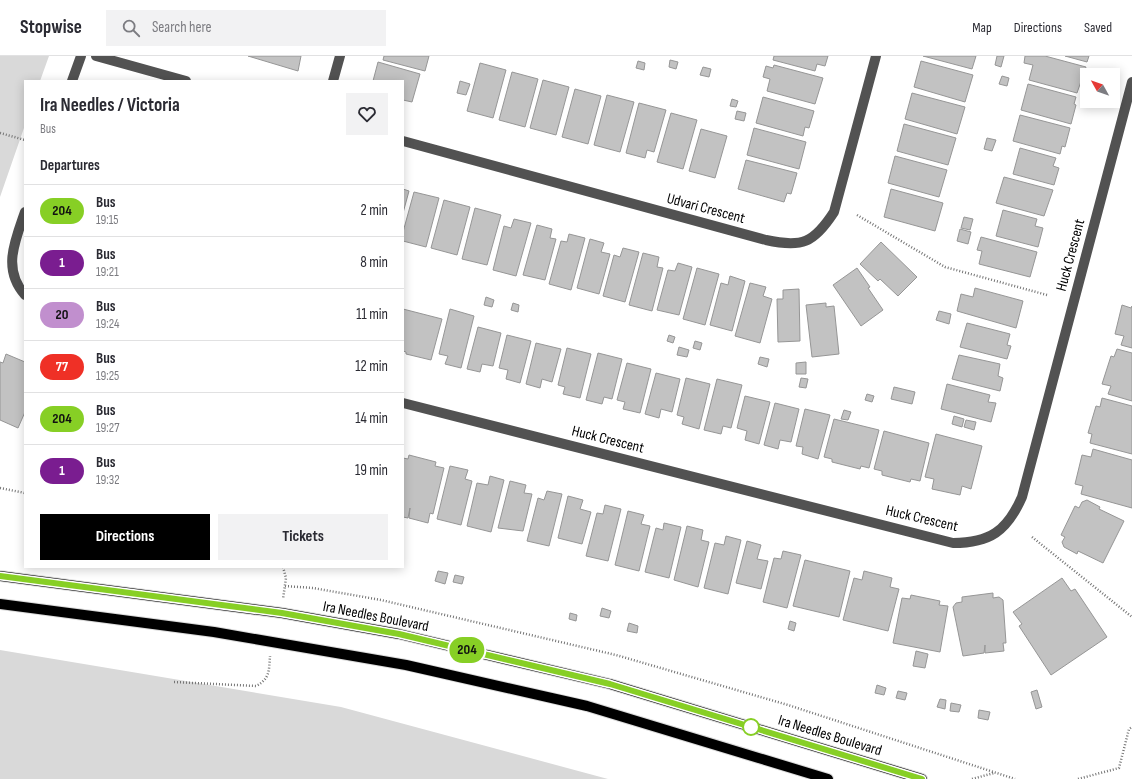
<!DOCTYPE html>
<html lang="en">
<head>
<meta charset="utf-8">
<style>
	:root { --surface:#fff; --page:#f2f2f3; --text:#2b2b33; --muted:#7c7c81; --line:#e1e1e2; --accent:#000 }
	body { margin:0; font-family:"Sofia Sans Condensed",sans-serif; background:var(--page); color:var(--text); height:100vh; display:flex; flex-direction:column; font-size:15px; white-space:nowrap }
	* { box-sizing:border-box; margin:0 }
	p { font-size:13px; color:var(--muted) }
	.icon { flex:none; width:22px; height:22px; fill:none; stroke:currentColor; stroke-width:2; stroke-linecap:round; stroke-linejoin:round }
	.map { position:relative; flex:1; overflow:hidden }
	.drawer { position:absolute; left:24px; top:24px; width:380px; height:488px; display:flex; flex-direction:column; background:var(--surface); border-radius:0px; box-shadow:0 2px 10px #0003 }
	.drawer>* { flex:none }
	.badge { padding:0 8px; border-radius:13px; font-size:14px; line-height:26px }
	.needle { width:26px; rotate:310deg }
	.controls { position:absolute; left:1080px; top:12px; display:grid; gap:8px }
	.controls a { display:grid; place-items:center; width:40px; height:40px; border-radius:0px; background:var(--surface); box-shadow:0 2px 10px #0003; font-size:20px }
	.map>.badge { position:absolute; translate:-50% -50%; box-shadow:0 0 0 2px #fff }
	h2 { padding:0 16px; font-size:15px; line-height:36px }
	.round { display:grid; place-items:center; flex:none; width:42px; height:42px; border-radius:0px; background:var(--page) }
	.overview { display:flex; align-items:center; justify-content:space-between; height:68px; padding:0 16px }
	h1 { font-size:19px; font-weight:700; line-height:30px }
	.cta { display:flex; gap:8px; margin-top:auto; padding:8px 16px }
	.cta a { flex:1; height:46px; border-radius:0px; background:var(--accent); color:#fff; font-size:16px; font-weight:700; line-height:46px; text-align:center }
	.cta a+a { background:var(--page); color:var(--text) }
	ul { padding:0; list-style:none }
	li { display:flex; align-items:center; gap:12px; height:52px; padding:0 16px; border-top:1px solid var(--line) }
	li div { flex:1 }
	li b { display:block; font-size:15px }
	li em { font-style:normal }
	li .badge { min-width:44px; font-weight:700; text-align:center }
	header { display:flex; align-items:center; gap:24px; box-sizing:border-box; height:56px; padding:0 20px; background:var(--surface); border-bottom:1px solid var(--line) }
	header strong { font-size:19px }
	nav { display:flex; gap:22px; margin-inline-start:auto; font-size:14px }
	.search { width:280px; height:36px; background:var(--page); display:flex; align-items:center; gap:10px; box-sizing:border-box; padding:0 14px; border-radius:0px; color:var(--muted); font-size:15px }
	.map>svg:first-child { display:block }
</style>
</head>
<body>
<header>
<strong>Stopwise</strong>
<div class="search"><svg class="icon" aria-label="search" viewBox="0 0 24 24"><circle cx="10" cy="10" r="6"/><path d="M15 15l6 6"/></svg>Search here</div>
<nav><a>Map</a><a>Directions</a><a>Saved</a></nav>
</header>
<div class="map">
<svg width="1132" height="723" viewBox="0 0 1132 723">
	<rect width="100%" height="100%" fill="#fff"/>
	<!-- green -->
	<path fill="#d9d9d9" d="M0,0H49L40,25H25V69L0,141Z
		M0,594L341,651L608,723H0Z"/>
	<!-- building -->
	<path fill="#c2c2c2" stroke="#969696" d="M248,0H301L298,15Z
		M384,0H429L425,15L383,4Z
		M774,0H828L825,10L817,8L815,15L773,4Z
		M923,0H976L972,13Z
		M997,0H1004L1001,11L995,9Z
		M1025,0H1045L1086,11L1077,37L1029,24L1033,9L1024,7Z
		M1065,0H1089L1087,6Z
		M670,4L678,6L676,13L669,11Z
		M638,5L645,7L644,14L636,12Z
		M921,5L973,19L965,46L914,31Z
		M378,6L420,18L412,46L403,44V25H373Z
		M480,7L506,14L493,62L467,55Z
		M774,9L823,22L815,48L767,35L770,23L763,21L766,10L773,12Z
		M703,11L711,13L709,21L700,19Z
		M512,16L538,23L525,71L499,64Z
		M1002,20L1009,22L1007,30L999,28Z
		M543,24L569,31L556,79L530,72Z
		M460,25L470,28L466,39L457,37Z
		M1028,28L1076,41L1074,48L1076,49L1071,68L1021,54Z
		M575,33L601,40L588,88L562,81Z
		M912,37L965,51L957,78L905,63Z
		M607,39L634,46L620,96L594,89Z
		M763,41L814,55L809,72L805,71L803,80L756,67Z
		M732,43L738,45L736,51L730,50Z
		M639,47L666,54L654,96L647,94L645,102L626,97Z
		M737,55L746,57L744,65L735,63Z
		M671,57L697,64L683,113L657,106Z
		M1020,59L1070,72L1065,91L1062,90L1060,98L1013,85Z
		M904,68L956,82L948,109L897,95Z
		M754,72L806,86L799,113L747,99Z
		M701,73L727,80L715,122L689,115Z
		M987,82L996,84L992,95L984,93Z
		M1020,92L1056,102L1053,110L1059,112L1054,129L1013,118Z
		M895,100L947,114L939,141L888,127Z
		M746,104L797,117L791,138L787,137L784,146L738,133Z
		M1004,121L1053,134L1044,160L996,147Z
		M403,133L409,135L403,157Z
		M891,133L943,147L935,175L884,161Z
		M414,136L439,142L426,191L403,185V176Z
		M444,144L470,151L457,199L431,192Z
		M475,152L501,159L487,209L462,203Z
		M1003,154L1037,163L1035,170L1043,172L1038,191L996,180Z
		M964,161L973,163L970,174L961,172Z
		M514,163L531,167L516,220L493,214L504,170L511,172Z
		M537,169L552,173L550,182L556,183L545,224L523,219Z
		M960,173L971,176L968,188L957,185Z
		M569,178L585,182L571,234L549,228L561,185L567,186Z
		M981,181L1037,196L1030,221L979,208L982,195L977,194Z
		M590,183L604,187L601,196L610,198L599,238L577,232Z
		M881,186L917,221L898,240L880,223L878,225L860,208Z
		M623,192L639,196L625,246L603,240L614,199L620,201Z
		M643,197L659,201L657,211L663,212L652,255L629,249Z
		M678,207L692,211L679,259L657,254L668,214L675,215Z
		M697,212L719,218L705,269L683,263Z
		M857,212L870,231L868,232L883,254L861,270L833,229Z
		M730,220L745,225L732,275L710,269L721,227L728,229Z
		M750,227L766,231L763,240L772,243L760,287L735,280Z
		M975,232L1023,245L1016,272L957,255L961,238L973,241Z
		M799,233L800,285L778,286L777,243H783V234Z
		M486,241L494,244L492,251L484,249Z
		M513,247L519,249L518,256L511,254Z
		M826,247V251L834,250L839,298L812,301L806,249Z
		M1122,249L1131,252L1132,250V292L1121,289L1124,280L1115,278Z
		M403,253L442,263L431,304L406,298V296L403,295Z
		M450,253L474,260L461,312L445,308L448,300L439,298Z
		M939,255L951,258L949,268L936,264Z
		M967,267L1010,278L1007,289L1011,290L1007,303L960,291Z
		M478,271L501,277L493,310L482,308L480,316L467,313Z
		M507,279L531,285L520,327L506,323L508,314L499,312Z
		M669,279L675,281L673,287L667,285Z
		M695,285L702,287L700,294L693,292Z
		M536,287L561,293L552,326L542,323L540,332L526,328Z
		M679,291L689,294L687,301L677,299Z
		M567,292L591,298L580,342L563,338L565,331L558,329Z
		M1117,293L1132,297V345L1108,338L1111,330L1102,328L1111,300L1114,301Z
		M598,297L622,303L612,343L604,341L602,348L586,344Z
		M6,298L25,306V356L18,372L0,364V306L3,307Z
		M959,299L1000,308L998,320L1003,322L1000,335L952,323Z
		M760,301L769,303L767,311L758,308Z
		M806,306V318H796V307Z
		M627,307L651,313L640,357L623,353L625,346L617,344Z
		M656,317L680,323L672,356L661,353L659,362L645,358Z
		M686,322L710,328L699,373L682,368L684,361L677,359Z
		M801,322L808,323L806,332L799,331Z
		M717,323L742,329L731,372L723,370L721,378L704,374Z
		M947,328L990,339L988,346L996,347L991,366L941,353Z
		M894,331L915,336L912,348L891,343Z
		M867,338L874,340L872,346L865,344Z
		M745,340L770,346L759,388L745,384L747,375L737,372Z
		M1102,342L1132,350V398L1090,387L1092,378L1088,377L1096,350L1100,351Z
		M775,347L799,353L791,386L780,384L778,393L764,389Z
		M805,353L830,359L818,403L802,398L803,391L796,390Z
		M844,354L851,356L848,364L841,363Z
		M954,360L964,363L962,371L952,368Z
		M834,363L879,374L869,412L861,410L860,413L832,406V403L824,401Z
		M966,364L976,366L974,374L964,371Z
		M884,375L929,387L920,425L911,423L910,426L882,419V415L874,413Z
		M936,378L982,390L971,433L962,430L960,439L932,433L934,423L925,421Z
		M1093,393L1132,404V452L1081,438L1083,430L1075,428L1082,399L1091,401Z
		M409,399L436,406L435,410L444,412L433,458L430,457L428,467L409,462L410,452L408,462L403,461V402L408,403Z
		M450,410L468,414L465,423L472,425L461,469L437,463Z
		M490,420L504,424L491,476L467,470L477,427L488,429Z
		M510,425L526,429L524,437L532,438L523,475L498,472Z
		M547,435L562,438L549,490L527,485L538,442L544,444Z
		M568,440L583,444L580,453L591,456L582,488L558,482Z
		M1087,444L1100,451L1099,453L1124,465L1103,507L1078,495L1077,498L1064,491L1062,486L1065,481L1061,479L1075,450L1079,452L1082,446Z
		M605,449L621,453L608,505L586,500L597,457L603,458Z
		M628,455L644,459L641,468L650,470L639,515L615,509Z
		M664,467L681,471L669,522L645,516L656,472L663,474Z
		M687,470L703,474L701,484L709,486L698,531L674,524Z
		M726,480L741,484L728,538L704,532L715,487L724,489Z
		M747,485L761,489L757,503L768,505L761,533L736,527Z
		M783,495L801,499L787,552L763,546L774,502L781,503Z
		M805,504L850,515L839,561L793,550Z
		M438,515L448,517L445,528L435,525Z
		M864,515L892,522L890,531L899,533L888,575L843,564L854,522L862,524Z
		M455,519L464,521L462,528L453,526Z
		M1062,522L1071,535L1075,533L1107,581L1051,619L1019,570L1022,568L1013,556Z
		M993,537V542L999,541L1003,544L1006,587H1003L1004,595L985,597V589L984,597L963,600L953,551L956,547L962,546V541Z
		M911,539L940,545L939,549L948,550L940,596L893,587L902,542L910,543Z
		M602,552L611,555L609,562L600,560Z
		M570,557L577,559L576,565L569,563Z
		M790,565L796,567L794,575L788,573Z
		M629,567L638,570L637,577L627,575Z
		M916,595L928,598L925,612L913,610Z
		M877,629L886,632L884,639L875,637Z
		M1037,634L1042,651L1036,653L1031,636Z
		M898,635L907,637L905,644L896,642Z
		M940,643L946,644L945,653L937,651Z
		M951,647L961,649L959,656L950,655Z
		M979,654L990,656L988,664L978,662Z"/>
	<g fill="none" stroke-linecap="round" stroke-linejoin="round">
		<!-- major casing -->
		<g stroke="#dbdbdb" stroke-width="12">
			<path id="major" d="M0,520L282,557L399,578L610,628L922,723
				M0,548L214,576L406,609L587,650L828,723"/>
		</g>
		<!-- path -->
		<path stroke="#747474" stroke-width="2.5" stroke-dasharray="1 2" stroke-linecap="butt" d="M0,77L25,84
			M857,159L945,211L1047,239
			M0,432L25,437
			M1032,481L1132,561
			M283,511L286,522L283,543
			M285,530L313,532L381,544L616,599L788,649L1015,723
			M174,626L256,630C270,623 269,614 270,600
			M972,723L994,717
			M1078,723L1119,712L1129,673L1132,671"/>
		<!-- minor -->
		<path stroke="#525252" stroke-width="10" d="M96,0L186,25
			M72,25L81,0
			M333,25L340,0
			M403,85L766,184C802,192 814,187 834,156L876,0
			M25,156C15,185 2,213 25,239
			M403,347L953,487C990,487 1007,475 1022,441L1132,26"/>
		<!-- major -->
		<use href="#major" stroke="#000" stroke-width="10"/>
	</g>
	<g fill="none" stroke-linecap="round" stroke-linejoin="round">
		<!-- line casing -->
		<g stroke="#fff" stroke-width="9">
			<path id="line" d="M0,520L282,557L399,578L610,628L922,723"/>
		</g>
		<!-- line -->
		<use href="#line" stroke="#87cf25" stroke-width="6"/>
	</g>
	<!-- markers -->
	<circle fill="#fff" stroke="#87cf25" stroke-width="2" cx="751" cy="671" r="8"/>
	<g text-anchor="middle" stroke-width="3" stroke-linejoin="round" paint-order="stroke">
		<!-- street labels -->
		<g font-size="15" fill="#000" stroke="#fff">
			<text transform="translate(706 152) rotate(15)" y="5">Udvari Crescent</text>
			<text transform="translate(1070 199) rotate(-75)" y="5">Huck Crescent</text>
			<text transform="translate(608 383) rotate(14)" y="5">Huck Crescent</text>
			<text transform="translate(922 462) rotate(13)" y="5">Huck Crescent</text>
			<text transform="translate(376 560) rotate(11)" y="5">Ira Needles Boulevard</text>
			<text transform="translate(830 679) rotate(17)" y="5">Ira Needles Boulevard</text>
		</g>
	</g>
</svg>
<div class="controls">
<a><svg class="needle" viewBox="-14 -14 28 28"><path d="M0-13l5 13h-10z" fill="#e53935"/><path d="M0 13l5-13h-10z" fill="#7c7c81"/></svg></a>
</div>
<b class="badge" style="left:467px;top:594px;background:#87cf25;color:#111">204</b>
<section class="drawer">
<div class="overview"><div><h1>Ira Needles / Victoria</h1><p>Bus</p></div><a class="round"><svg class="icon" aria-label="heart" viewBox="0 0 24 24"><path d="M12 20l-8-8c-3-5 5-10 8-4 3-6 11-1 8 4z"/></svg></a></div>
<h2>Departures</h2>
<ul>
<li><span class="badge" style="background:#87cf25;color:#111">204</span><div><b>Bus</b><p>19:15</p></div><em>2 min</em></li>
<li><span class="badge" style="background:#7a1d90;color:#fff">1</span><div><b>Bus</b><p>19:21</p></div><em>8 min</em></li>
<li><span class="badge" style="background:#c18fce;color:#111">20</span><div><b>Bus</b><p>19:24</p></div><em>11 min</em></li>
<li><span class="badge" style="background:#ef3026;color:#fff">77</span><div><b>Bus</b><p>19:25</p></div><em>12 min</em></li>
<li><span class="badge" style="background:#87cf25;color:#111">204</span><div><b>Bus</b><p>19:27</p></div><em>14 min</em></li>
<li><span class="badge" style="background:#7a1d90;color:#fff">1</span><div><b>Bus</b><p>19:32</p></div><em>19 min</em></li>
</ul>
<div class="cta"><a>Directions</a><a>Tickets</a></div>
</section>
</div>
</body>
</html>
